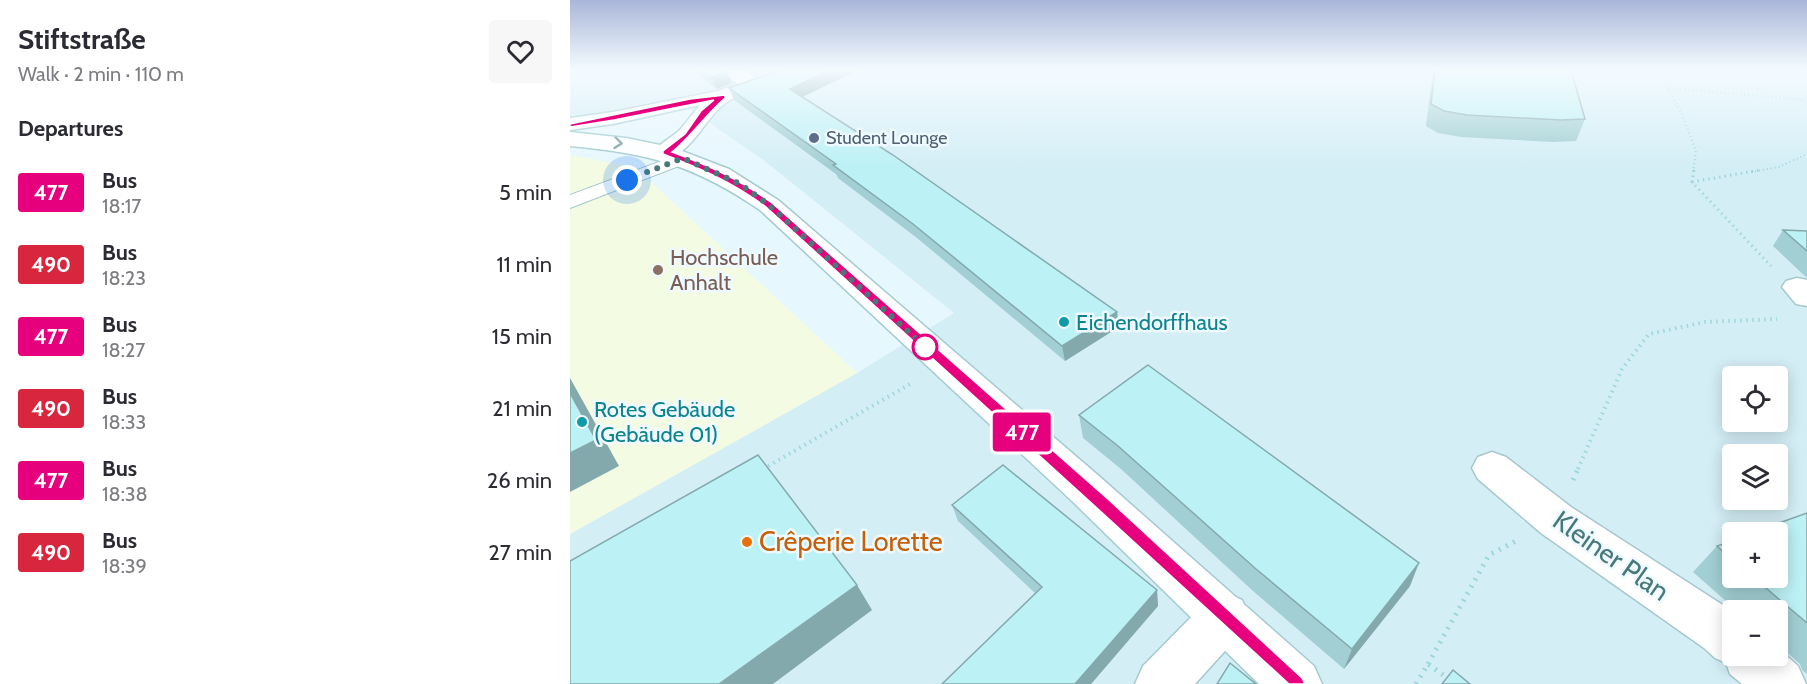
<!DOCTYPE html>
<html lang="en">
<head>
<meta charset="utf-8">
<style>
	:root { --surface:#fff; --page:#f7f7f7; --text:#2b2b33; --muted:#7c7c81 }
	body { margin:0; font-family:Cabin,sans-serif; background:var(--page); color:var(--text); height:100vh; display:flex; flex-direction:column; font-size:22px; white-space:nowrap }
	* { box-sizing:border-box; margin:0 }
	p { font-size:20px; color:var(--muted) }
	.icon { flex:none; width:33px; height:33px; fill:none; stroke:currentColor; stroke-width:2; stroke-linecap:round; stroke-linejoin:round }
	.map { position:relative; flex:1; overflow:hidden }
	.side { display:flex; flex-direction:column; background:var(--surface); width:570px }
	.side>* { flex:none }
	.badge { padding:0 12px; border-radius:4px; font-size:21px; line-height:39px }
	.fabs { position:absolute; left:1152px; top:366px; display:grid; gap:12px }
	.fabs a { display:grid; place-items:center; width:66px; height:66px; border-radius:6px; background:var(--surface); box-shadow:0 3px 15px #0003; font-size:30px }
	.you { position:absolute; width:30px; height:30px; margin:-15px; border:4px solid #fff; border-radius:50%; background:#1a73e8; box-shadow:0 0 0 9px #1a73e833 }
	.map>.badge { position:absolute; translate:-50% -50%; box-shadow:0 0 0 3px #fff }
	h2 { padding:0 18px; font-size:22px; line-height:54px }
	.round { display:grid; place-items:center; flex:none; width:63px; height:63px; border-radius:6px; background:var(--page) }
	.head { display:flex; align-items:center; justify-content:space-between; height:102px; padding:0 18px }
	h1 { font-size:28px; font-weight:700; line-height:45px }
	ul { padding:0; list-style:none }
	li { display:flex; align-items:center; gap:18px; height:72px; padding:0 18px }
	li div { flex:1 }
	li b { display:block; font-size:22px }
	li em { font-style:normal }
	li .badge { min-width:66px; font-weight:700; text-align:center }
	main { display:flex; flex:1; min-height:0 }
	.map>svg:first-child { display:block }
</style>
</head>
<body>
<main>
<section class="side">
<div class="head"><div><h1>Stiftstraße</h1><p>Walk · 2 min · 110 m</p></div><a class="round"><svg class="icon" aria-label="heart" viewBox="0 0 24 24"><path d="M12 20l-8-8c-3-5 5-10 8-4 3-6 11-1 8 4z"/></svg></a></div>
<h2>Departures</h2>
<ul>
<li><span class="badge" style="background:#e6007e;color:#fff">477</span><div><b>Bus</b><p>18:17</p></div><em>5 min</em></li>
<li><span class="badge" style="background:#d7263d;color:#fff">490</span><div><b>Bus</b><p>18:23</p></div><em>11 min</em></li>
<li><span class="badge" style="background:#e6007e;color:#fff">477</span><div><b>Bus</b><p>18:27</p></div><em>15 min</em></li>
<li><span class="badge" style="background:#d7263d;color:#fff">490</span><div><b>Bus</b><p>18:33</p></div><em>21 min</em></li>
<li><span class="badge" style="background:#e6007e;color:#fff">477</span><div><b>Bus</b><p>18:38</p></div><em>26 min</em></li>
<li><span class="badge" style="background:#d7263d;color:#fff">490</span><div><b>Bus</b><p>18:39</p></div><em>27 min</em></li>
</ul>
</section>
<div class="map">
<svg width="1237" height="684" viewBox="0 0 1237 684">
	<rect width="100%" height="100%" fill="#e7f7fe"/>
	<!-- residential -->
	<path fill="#d4eef6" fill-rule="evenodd" d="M0,70H1237V684H0V534L287,373L384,313L196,162L105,99L81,106L0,117ZM1162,376H1208V422H1162ZM1162,454H1208V500H1162ZM1162,532H1208V578H1162ZM1162,610H1208V656H1162Z"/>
	<!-- education -->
	<path fill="#f3fbe3" d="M0,155L65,167L287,373L0,534Z"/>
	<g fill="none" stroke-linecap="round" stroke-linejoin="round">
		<!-- service casing -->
		<g stroke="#a6c8cd" stroke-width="2">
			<path id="service" d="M113,153L119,154L122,158L119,162L0,208V195Z"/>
		</g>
		<!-- minor casing -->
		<g stroke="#a6c8cd" stroke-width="3">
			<path id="minor" d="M151,70H174L195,85L192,89C178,92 160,81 151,70Z
				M1227,278L1237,280V306L1226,304L1212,287L1216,281Z
				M922,452L936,457L1001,507L1162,611V656H1208V648L1228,666L1236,684H1172L1160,674L1156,663L1145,658L1134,648L971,533L908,479L902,468L908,457Z
				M655,593L672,600L679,616L672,632L625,684H565L573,666L638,600Z"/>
		</g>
		<!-- secondary casing -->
		<g stroke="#a3cbd0" stroke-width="3">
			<path id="secondary" d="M204,70H232L230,74C209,81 177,90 160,100C140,112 130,137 112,151L159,169L208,200L530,477L744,666L752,684H689L502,501L190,210C124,165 79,153 0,146V132L56,138L90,145L109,131L130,105L43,124L0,130V118L43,112L148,91Z"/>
		</g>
		<!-- path-far3 -->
		<path stroke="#9ed7db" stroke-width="2" stroke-dasharray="1 3" stroke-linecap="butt" d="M1123,172L1126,151L1112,114L1097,88L1237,100
			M1181,172L1209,167L1237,154"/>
		<!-- path-far2 -->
		<path stroke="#9ed7db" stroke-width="3" stroke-dasharray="1.5 4" stroke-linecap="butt" d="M1124,170L1122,182L1201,266
			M1122,182L1190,170"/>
		<!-- path-far1 -->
		<path stroke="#9ed7db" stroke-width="4" stroke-dasharray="1.5 4.5" stroke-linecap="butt" d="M193,469L342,383
			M1008,469L1052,369L1079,334L1135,322L1207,319"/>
		<!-- path -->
		<path stroke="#9ed7db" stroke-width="5" stroke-dasharray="2 6" stroke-linecap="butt" d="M193,469L196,467
			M1003,480L1009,467
			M858,664L919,555L946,541
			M846,684L858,664L886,684"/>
		<!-- service -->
		<use href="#service" fill="#fff" fill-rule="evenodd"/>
		<!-- minor -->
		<use href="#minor" fill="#fff" fill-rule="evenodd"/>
		<!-- secondary -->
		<use href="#secondary" fill="#fff" fill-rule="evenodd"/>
	</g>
	<!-- wall -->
	<path fill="#a2cfd3" d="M121,70H156L162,83L147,89Z
		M210,70H288L232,97L549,327L495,361L347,238L268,178L266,174L164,100L159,88Z
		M863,70H1001L1015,119L1006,141L983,142L891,137L868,133L856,126Z
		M1213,230L1237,231V278L1203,246Z
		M509,415L840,586L774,669L683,591L551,469L513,438Z
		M382,505L587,590L588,606L521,684H372L465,593L388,521Z
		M1237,513V674L1232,670L1230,664L1210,646L1208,647V610H1166L1123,572L1147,546L1162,541V578H1208Z"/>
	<!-- shaded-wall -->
	<path fill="#84a9ac" d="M183,70H197L185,75Z
		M260,70H288L224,101L220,89Z
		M157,72L162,83L147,89L142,77Z
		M547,312L549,327L495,361L492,346Z
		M0,378L49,466L0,492Z
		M849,563L840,586L774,669L782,649Z
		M287,585L302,610L203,684H149Z
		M587,590L588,606L521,684H505Z"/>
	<!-- building -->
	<path fill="#bcf1f5" stroke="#84a9ac" stroke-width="1.5" d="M132,70H156L157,72L142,77Z
		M210,70H260L220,89L323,155L547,312L492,346L343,224L263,165L266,164L159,88Z
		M865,70H1001L1015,119L991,120L897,115L874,111L861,104Z
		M1213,230L1237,231V251Z
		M578,365L849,563L782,649L686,569L548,446L509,415Z
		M0,393L26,440L0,453Z
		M188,455L287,585L149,684H0V561Z
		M433,465L587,590L505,684H372L472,587L382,505Z
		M1237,513V623L1184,578H1208V532H1184Z
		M1162,541V560L1147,546Z
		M660,663L686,684H647Z
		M883,670L900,684H872Z"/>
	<!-- one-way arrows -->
	<defs><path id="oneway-chevron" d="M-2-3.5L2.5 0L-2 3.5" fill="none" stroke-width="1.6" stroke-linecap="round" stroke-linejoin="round" transform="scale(1.5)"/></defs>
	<use stroke="#7fa0a2" href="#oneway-chevron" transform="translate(48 143) rotate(6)"/>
	<!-- sky -->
	<linearGradient id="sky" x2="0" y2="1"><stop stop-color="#a9b6d9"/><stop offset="0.42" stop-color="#f4fbff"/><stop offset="1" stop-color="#f4fbff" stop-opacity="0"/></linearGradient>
	<rect width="1237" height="166" fill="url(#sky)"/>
	<!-- line -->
	<path fill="#e6007e" stroke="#fff" stroke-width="1.5" d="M155,95V98C135,115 122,136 102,152C140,166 169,179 202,203L539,500L732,678L735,684H719L528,509L196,207C162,182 132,169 93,154V151L115,134L131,111L144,100L44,120L0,127V124L120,99Z"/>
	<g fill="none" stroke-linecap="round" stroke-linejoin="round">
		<!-- walk -->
		<path stroke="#48787a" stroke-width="6" stroke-dasharray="0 10.8" d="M57,180L113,158L170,184L199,205L361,352L355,347"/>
	</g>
	<!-- markers -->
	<circle fill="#5c6f8a" stroke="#eefaff" stroke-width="2" cx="244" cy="138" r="6"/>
	<circle fill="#8d6e63" stroke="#eefaff" stroke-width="2" cx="88" cy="270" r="6"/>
	<g fill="#0f9aa8" stroke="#eefaff" stroke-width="2">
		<circle cx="494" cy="322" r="6"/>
		<circle cx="12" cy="422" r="6"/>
	</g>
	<circle fill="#fff" stroke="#e6007e" stroke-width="3" cx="355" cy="347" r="12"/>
	<circle fill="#e8710a" stroke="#eefaff" stroke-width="2" cx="177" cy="542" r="6"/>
	<g text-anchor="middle" stroke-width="5" stroke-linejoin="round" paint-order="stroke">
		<!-- far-service labels -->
		<g font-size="18" fill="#4e5e75" stroke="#eefaff" text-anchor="start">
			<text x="256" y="144">Student Lounge</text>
		</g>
		<!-- education labels -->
		<g font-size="22" fill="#785e54" stroke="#eefaff" text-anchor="start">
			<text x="100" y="265">Hochschule<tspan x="100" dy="25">Anhalt</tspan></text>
		</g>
		<!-- culture labels -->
		<g font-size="22" fill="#0d838f" stroke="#eefaff" text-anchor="start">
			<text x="506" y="330">Eichendorffhaus</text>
			<text x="24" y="417">Rotes Gebäude<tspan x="24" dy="25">(Gebäude 01)</tspan></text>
		</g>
		<!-- near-food labels -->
		<g font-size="27" fill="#c56008" stroke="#eefaff" text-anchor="start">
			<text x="189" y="551">Crêperie Lorette</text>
		</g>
		<!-- near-street labels -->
		<g font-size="27" fill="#48787a" stroke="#eefaff">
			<text transform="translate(1041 556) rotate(35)" y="9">Kleiner Plan</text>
		</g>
	</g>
</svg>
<div class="fabs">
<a><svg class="icon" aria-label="locate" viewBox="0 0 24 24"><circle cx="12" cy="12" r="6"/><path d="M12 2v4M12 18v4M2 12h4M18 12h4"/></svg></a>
<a><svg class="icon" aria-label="layers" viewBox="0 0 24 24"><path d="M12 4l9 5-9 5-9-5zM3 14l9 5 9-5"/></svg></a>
<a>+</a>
<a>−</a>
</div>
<div class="you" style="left:57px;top:180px"></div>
<b class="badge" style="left:452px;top:432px;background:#e6007e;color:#fff">477</b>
</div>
</main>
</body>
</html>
